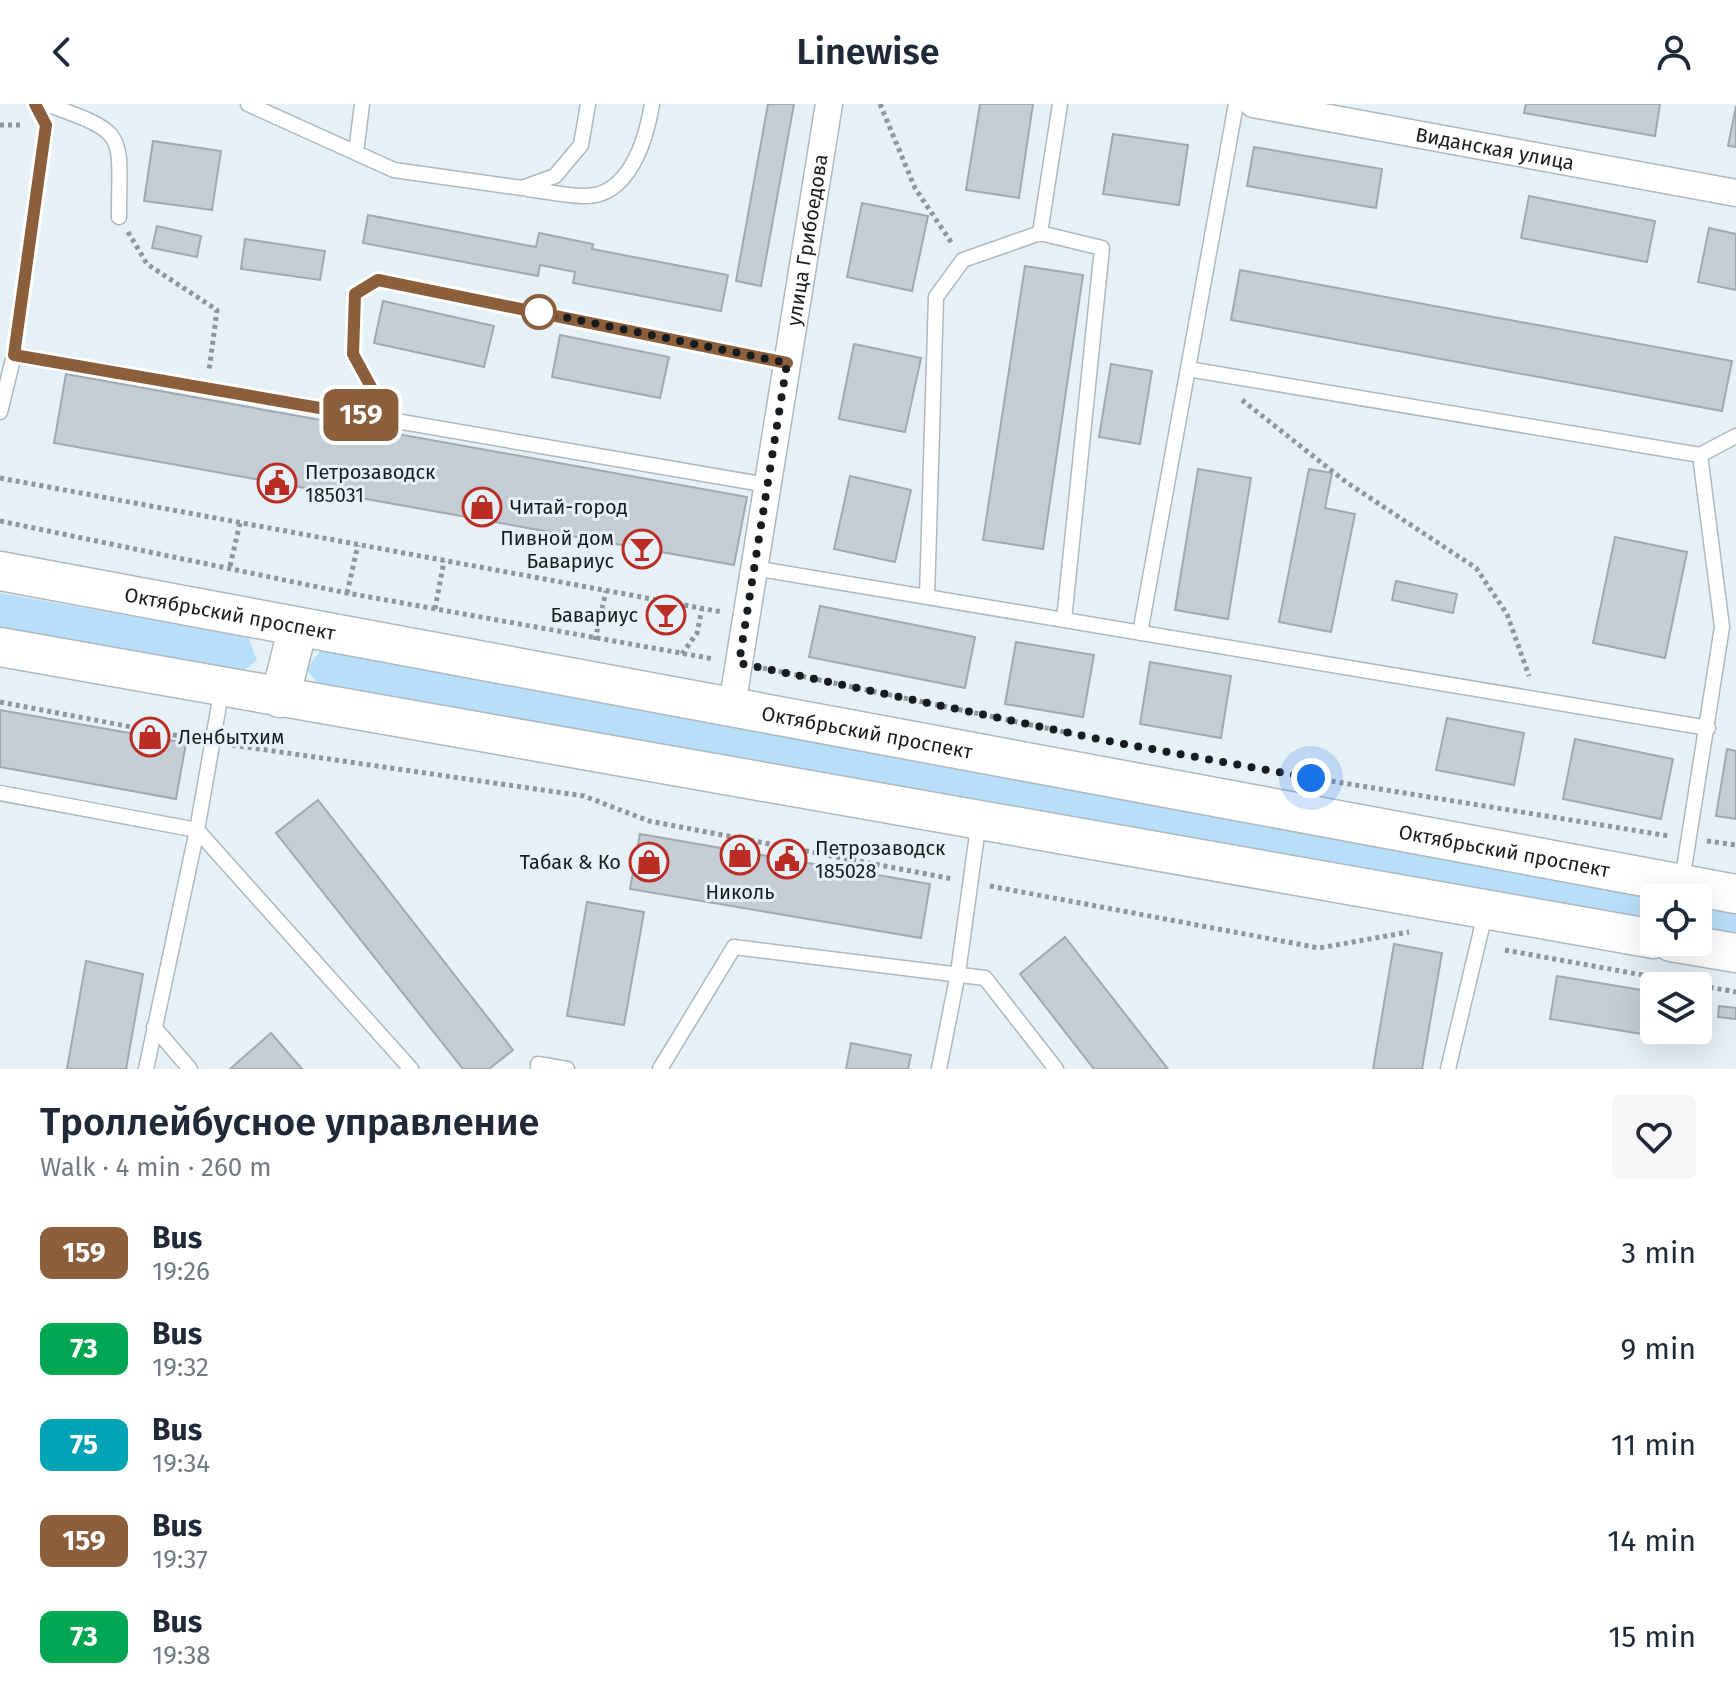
<!DOCTYPE html>
<html lang="en">
<head>
<meta charset="utf-8">
<style>
	:root { --surface:#fff; --page:#f6f6f7; --text:#1f2937; --muted:#747a83 }
	body { margin:0; font-family:"Fira Sans",sans-serif; background:var(--page); color:var(--text); height:100vh; display:flex; flex-direction:column; font-size:30px; white-space:nowrap }
	* { box-sizing:border-box; margin:0 }
	p { font-size:26px; color:var(--muted) }
	.icon { flex:none; width:44px; height:44px; fill:none; stroke:currentColor; stroke-width:2; stroke-linecap:round; stroke-linejoin:round }
	.map { position:relative; height:965px; overflow:hidden }
	.side { display:flex; flex-direction:column; background:var(--surface); flex:1 }
	.side>* { flex:none }
	.badge { padding:0 16px; border-radius:12px; font-size:28px; line-height:52px }
	.buttons { position:absolute; left:1640px; top:780px; display:grid; gap:16px }
	.buttons a { display:grid; place-items:center; width:72px; height:72px; border-radius:8px; background:var(--surface); box-shadow:0 8px 32px #0002; font-size:40px }
	.you { position:absolute; width:40px; height:40px; margin:-20px; border:6px solid #fff; border-radius:50%; background:#1a73e8; box-shadow:0 0 0 12px #1a73e833 }
	.map>.badge { position:absolute; translate:-50% -50%; box-shadow:0 0 0 4px #fff }
	.round { display:grid; place-items:center; flex:none; width:84px; height:84px; border-radius:8px; background:var(--page) }
	.overview { display:flex; align-items:center; justify-content:space-between; height:136px; padding:0 40px }
	h1 { font-size:38px; font-weight:600; line-height:60px }
	ul { padding:0; list-style:none }
	li { display:flex; align-items:center; gap:24px; height:96px; padding:0 40px }
	li div { flex:1 }
	li b { display:block; font-size:30px }
	li em { font-style:normal }
	li .badge { min-width:88px; font-weight:700; text-align:center }
	header { display:flex; justify-content:space-between; align-items:center; height:104px; padding:0 40px; background:var(--surface); font-size:36px; font-weight:600 }
	.map>svg:first-child { display:block }
</style>
</head>
<body>
<header><svg class="icon" aria-label="back" viewBox="0 0 24 24"><path d="M15 5l-7 7 7 7"/></svg>Linewise<svg class="icon" aria-label="person" viewBox="0 0 24 24"><circle cx="12" cy="8" r="4"/><path d="M4 21q1-7 8-7t8 7"/></svg></header>
<div class="map">
<svg width="1736" height="965" viewBox="0 0 1736 965">
	<rect width="100%" height="100%" fill="#e6f0f7"/>
	<!-- green -->
	<path fill="#b8dffa" d="M0,489L248,533L257,556L240,570L0,527Z
		M321,546L1736,800V838L1698,831V794H1654V823L323,585L306,565Z"/>
	<!-- building -->
	<path fill="#c4cdd4" stroke="#a0a9b0" stroke-width="2" d="M768,0H794L761,182L736,177Z
		M980,0H1033L1019,94L966,86Z
		M1526,0H1660L1655,32L1524,9Z
		M1736,2V43L1728,42Z
		M1113,30L1188,41L1179,101L1103,90Z
		M153,37L221,47L212,106L144,97Z
		M1254,43L1382,65L1376,104L1247,82Z
		M1529,92L1655,117L1647,158L1521,134Z
		M862,99L928,112L912,187L847,173Z
		M368,111L536,143L539,129L593,140L592,145L728,171L721,207L573,179L575,168L540,161L538,172L363,139Z
		M157,122L201,132L197,153L152,144Z
		M1709,124L1736,130V186L1698,178Z
		M245,135L325,147L320,176L241,165Z
		M1025,162L1083,171L1043,445L983,436Z
		M1240,166L1732,257L1722,307L1231,216Z
		M383,197L494,222L484,263L374,239Z
		M560,231L669,253L660,294L552,273Z
		M854,240L921,254L905,328L839,315Z
		M1111,260L1152,267L1140,340L1099,333Z
		M66,270L747,393L734,461L54,339Z
		M1198,365L1251,374L1228,515L1175,506Z
		M1309,365L1332,369L1325,404L1355,410L1331,528L1279,518Z
		M850,372L911,386L895,458L834,445Z
		M1615,433L1687,448L1665,554L1593,539Z
		M1396,477L1457,490L1453,509L1392,496Z
		M820,502L975,533L965,584L809,553Z
		M1016,538L1094,551L1083,613L1005,600Z
		M1150,558L1231,572L1221,634L1140,620Z
		M0,606L186,639L176,695L0,663Z
		M1447,614L1524,629L1514,681L1436,666Z
		M1575,635L1673,655L1661,715L1563,695Z
		M1727,645L1736,647V715L1716,712Z
		M318,696L513,946L489,965H463L276,729Z
		M640,730L930,780L921,834L630,785Z
		M587,798L644,808L624,921L567,912Z
		M1065,833L1168,965H1094L1020,870Z
		M1394,840L1442,849L1422,965H1373Z
		M86,857L143,870L126,965H67Z
		M1557,872L1654,888V926H1687L1685,937L1550,915Z
		M1719,902L1736,904V915L1718,913Z
		M271,929L302,965H230Z
		M851,939L911,951L908,965H846Z"/>
	<g fill="none" stroke-linecap="round" stroke-linejoin="round">
		<!-- lane casing -->
		<g stroke="#aeb8be" stroke-width="17">
			<path id="lane" d="M46,0C130,30 119,28 119,113
				M248,0L394,66L522,84L555,72L581,41L588,0
				M1060,0L1040,129L1102,144L1064,516
				M356,49L362,0
				M527,85C545,87 564,92 583,92C629,94 646,36 652,0
				M14,251L767,381
				M1188,265L1700,351
				M0,308L14,251L46,21L35,0
				M389,316L353,250L355,190L378,176L787,259
				M754,464L1708,624
				M927,493L936,193L963,156L1040,129
				M1140,529L1236,0
				M0,689L197,726L411,965
				M1682,777L1722,523L1700,351L1736,332
				M154,923L190,965
				M146,965L197,726L222,584
				M538,965V960L567,965
				M660,965L734,843L985,874L1056,965
				M939,965L958,869L979,716
				M1448,965L1486,806"/>
		</g>
		<!-- street casing -->
		<g stroke="#aeb8be" stroke-width="29">
			<g id="street">
				<path id="s1" d="M1253,0L1736,89"/>
				<path id="s2" d="M732,602L829,0"/>
			</g>
		</g>
		<!-- secondary casing -->
		<g stroke="#aeb8be" stroke-width="41">
			<g id="secondary">
				<path id="s3" d="M0,467L1736,790"/>
				<path d="M0,543L1654,835"/>
				<path d="M280,594L298,523"/>
				<path d="M1671,838L1736,849"/>
			</g>
		</g>
		<!-- path -->
		<path stroke="#8f969b" stroke-width="5" stroke-dasharray="4 4" stroke-linecap="butt" d="M880,0L915,84L953,141
			M0,21H23
			M128,128L147,160L217,206L209,267
			M1242,296L1346,378L1476,464L1507,510L1529,572
			M0,374L722,508
			M0,417L347,489L714,555
			M230,462L240,419
			M347,489L358,441
			M435,505L444,457
			M595,536L606,487
			M682,550L697,529L702,505
			M763,564L1074,630
			M0,598L195,635
			M232,641L584,692L649,717L953,775
			M1300,672L1669,732
			M1707,737L1736,741
			M990,782L1319,844L1409,828
			M1505,846L1736,888"/>
		<!-- lane -->
		<use href="#lane" stroke="#fff" stroke-width="14"/>
		<!-- street -->
		<use href="#street" stroke="#fff" stroke-width="26"/>
		<!-- secondary -->
		<use href="#secondary" stroke="#fff" stroke-width="38"/>
	</g>
	<g fill="none" stroke-linecap="round" stroke-linejoin="round">
		<!-- line casing -->
		<g stroke="#fff" stroke-width="18">
			<path id="line" d="M35,0L46,21L14,251L389,316L353,250L355,190L378,176L787,259"/>
		</g>
		<!-- line -->
		<use href="#line" stroke="#8b5e3c" stroke-width="12"/>
		<!-- walk -->
		<path stroke="#191c1f" stroke-width="8" stroke-dasharray="0 14.4" d="M539,208L787,259L739,559L1108,637L1311,674"/>
	</g>
	<!-- icons -->
	<defs>
		<g id="civic-ring" transform="scale(2)"><circle r="9.5" fill="#e6f0f7" stroke="#ba2c24" stroke-width="1.5"/><path d="M-.6-6.5H3V-4.5H.6V-3L4-1V1h2V6H-6V1h2V-1L-.6-3ZM-1.2 2.5V6h2.4V2.5Z" fill="#ba2c24"/></g>
		<g id="shop-ring" transform="scale(2)"><circle r="9.5" fill="#e6f0f7" stroke="#ba2c24" stroke-width="1.5"/><path d="M-5-2.5h2.3a2.7 3.5 0 0 1 5.4 0H5L5.5 6h-11ZM-1.5-2.5h3a1.5 2.3 0 0 0-3 0Z" fill="#ba2c24"/></g>
		<g id="bar-ring" transform="scale(2)"><circle r="9.5" fill="#e6f0f7" stroke="#ba2c24" stroke-width="1.5"/><path d="M-6-5H6L.8 .8V4.5H3.5V6h-7V4.5H-.8V.8Z" fill="#ba2c24"/></g>
	</defs>
	<g fill-rule="evenodd">
		<use href="#civic-ring" x="277" y="379"/>
		<use href="#shop-ring" x="482" y="403"/>
		<use href="#bar-ring" x="642" y="445"/>
		<use href="#bar-ring" x="666" y="511"/>
		<use href="#shop-ring" x="150" y="633"/>
		<use href="#shop-ring" x="740" y="751"/>
		<use href="#civic-ring" x="787" y="755"/>
		<use href="#shop-ring" x="649" y="758"/>
	</g>
	<!-- markers -->
	<circle fill="#fff" stroke="#8b5e3c" stroke-width="4" cx="539" cy="208" r="16"/>
	<g text-anchor="middle" stroke-width="6" stroke-linejoin="round" paint-order="stroke">
		<!-- street labels -->
		<g font-size="20" fill="#191c1f" stroke="#e6f0f7">
			<text dy="7" stroke="none"><textPath href="#s1" startOffset="246">Виданская улица</textPath></text>
			<text dy="7" stroke="none"><textPath href="#s2" startOffset="472">улица Грибоедова</textPath></text>
			<text dy="7" stroke="none"><textPath href="#s3" startOffset="234">Октябрьский проспект</textPath></text>
			<text dy="7" stroke="none"><textPath href="#s3" startOffset="882">Октябрьский проспект</textPath></text>
			<text dy="7" stroke="none"><textPath href="#s3" startOffset="1530">Октябрьский проспект</textPath></text>
		</g>
		<!-- poi labels -->
		<g font-size="20" fill="#191c1f" stroke="#e6f0f7" text-anchor="start">
			<text x="305" y="375">Петрозаводск<tspan x="305" dy="23">185031</tspan></text>
			<text x="510" y="410">Читай-город</text>
			<text x="614" y="441" text-anchor="end">Пивной дом<tspan x="614" dy="23">Бавариус</tspan></text>
			<text x="638" y="518" text-anchor="end">Бавариус</text>
			<text x="178" y="640">Ленбытхим</text>
			<text x="815" y="751">Петрозаводск<tspan x="815" dy="23">185028</tspan></text>
			<text x="621" y="765" text-anchor="end">Табак &amp; Ко</text>
			<text x="740" y="795" text-anchor="middle">Николь</text>
		</g>
	</g>
</svg>
<div class="buttons">
<a><svg class="icon" aria-label="locate" viewBox="0 0 24 24"><circle cx="12" cy="12" r="6"/><path d="M12 2v4M12 18v4M2 12h4M18 12h4"/></svg></a>
<a><svg class="icon" aria-label="layers" viewBox="0 0 24 24"><path d="M12 4l9 5-9 5-9-5zM3 14l9 5 9-5"/></svg></a>
</div>
<div class="you" style="left:1311px;top:674px"></div>
<b class="badge" style="left:361px;top:311px;background:#8b5e3c;color:#fff">159</b>
</div>
<section class="side">
<div class="overview"><div><h1>Троллейбусное управление</h1><p>Walk · 4 min · 260 m</p></div><a class="round"><svg class="icon" aria-label="heart" viewBox="0 0 24 24"><path d="M12 20l-8-8c-3-5 5-10 8-4 3-6 11-1 8 4z"/></svg></a></div>
<ul>
<li><span class="badge" style="background:#8b5e3c;color:#fff">159</span><div><b>Bus</b><p>19:26</p></div><em>3 min</em></li>
<li><span class="badge" style="background:#00a651;color:#fff">73</span><div><b>Bus</b><p>19:32</p></div><em>9 min</em></li>
<li><span class="badge" style="background:#00a3b4;color:#fff">75</span><div><b>Bus</b><p>19:34</p></div><em>11 min</em></li>
<li><span class="badge" style="background:#8b5e3c;color:#fff">159</span><div><b>Bus</b><p>19:37</p></div><em>14 min</em></li>
<li><span class="badge" style="background:#00a651;color:#fff">73</span><div><b>Bus</b><p>19:38</p></div><em>15 min</em></li>
</ul>
</section>
</body>
</html>
